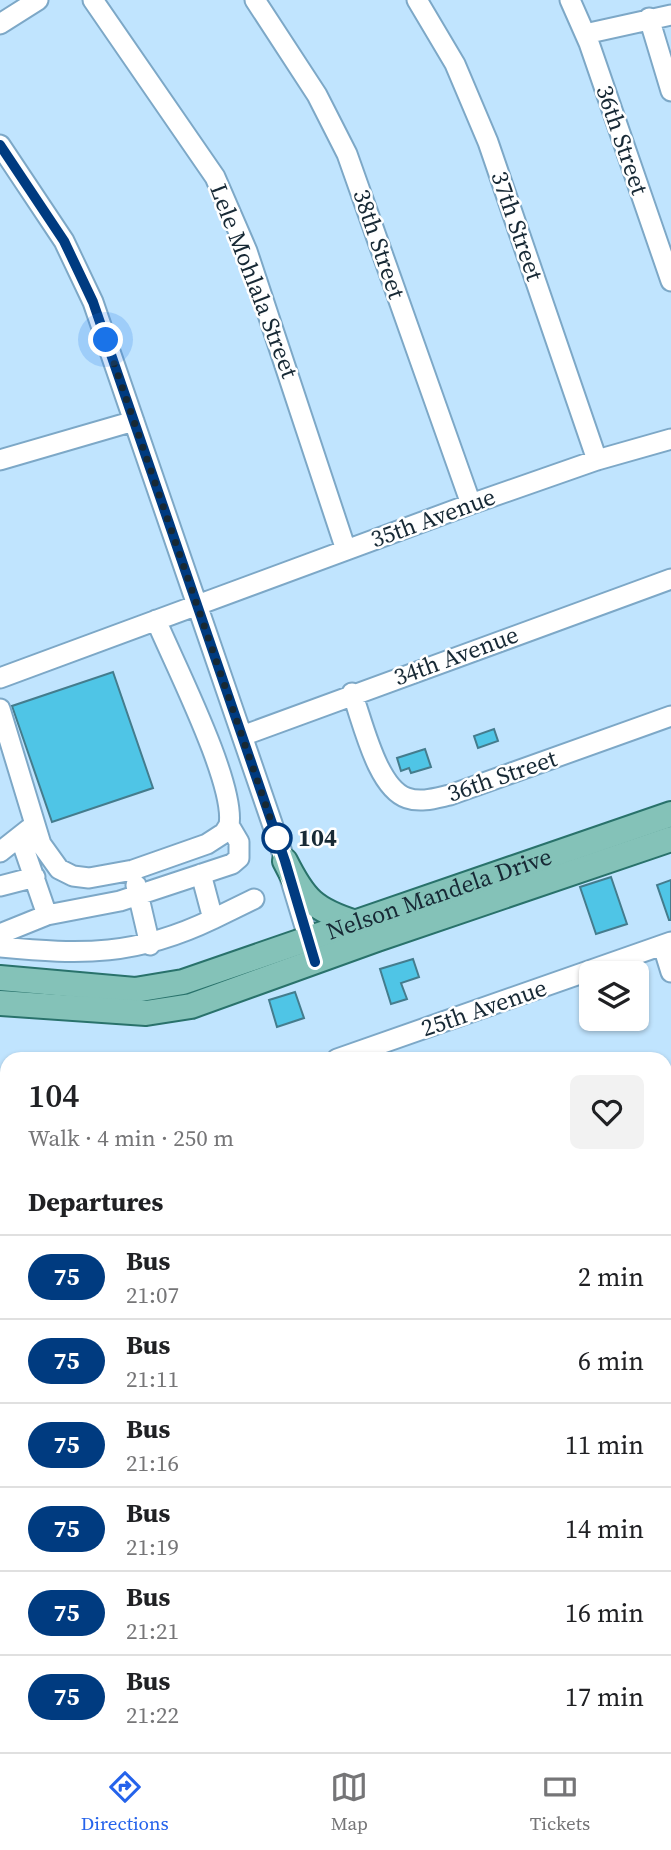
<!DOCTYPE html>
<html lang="en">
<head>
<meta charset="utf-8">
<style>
	:root { --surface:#fff; --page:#f2f2f2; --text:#202124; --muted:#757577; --line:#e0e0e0; --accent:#2563eb }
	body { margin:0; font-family:"Source Serif 4",serif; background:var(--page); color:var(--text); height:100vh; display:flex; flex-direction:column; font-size:26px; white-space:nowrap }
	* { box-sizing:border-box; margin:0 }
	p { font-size:23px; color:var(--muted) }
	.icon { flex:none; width:38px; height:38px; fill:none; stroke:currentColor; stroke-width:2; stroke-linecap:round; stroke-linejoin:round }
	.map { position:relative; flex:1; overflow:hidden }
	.details { position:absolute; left:0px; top:1052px; width:672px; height:702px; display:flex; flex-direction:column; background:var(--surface); border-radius:21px 21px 0 0; box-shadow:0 2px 5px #0004 }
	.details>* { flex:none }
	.badge { padding:0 14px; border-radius:23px; font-size:24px; line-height:46px }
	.buttons { position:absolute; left:579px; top:961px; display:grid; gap:14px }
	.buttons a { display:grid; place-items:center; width:70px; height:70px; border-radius:10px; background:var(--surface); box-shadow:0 2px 5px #0004; font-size:35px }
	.you { position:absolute; width:35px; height:35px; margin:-18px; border:5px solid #fff; border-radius:50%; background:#1a73e8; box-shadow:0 0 0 10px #1a73e833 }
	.map>.badge { position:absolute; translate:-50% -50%; box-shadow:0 0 0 4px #fff }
	h2 { padding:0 28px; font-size:26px; line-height:63px }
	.round { display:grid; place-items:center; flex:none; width:74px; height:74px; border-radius:10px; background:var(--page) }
	.summary { display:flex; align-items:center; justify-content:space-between; height:119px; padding:0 28px }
	h1 { font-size:33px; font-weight:600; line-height:52px }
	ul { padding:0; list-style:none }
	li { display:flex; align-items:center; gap:21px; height:84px; padding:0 28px; border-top:2px solid var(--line) }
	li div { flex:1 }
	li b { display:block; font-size:26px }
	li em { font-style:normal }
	li .badge { min-width:77px; font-weight:700; text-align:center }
	.dock { display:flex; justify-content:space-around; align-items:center; height:98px; border-top:2px solid var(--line); background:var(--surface); font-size:19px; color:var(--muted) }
	.dock a { display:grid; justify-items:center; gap:4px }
	.dock .on { color:var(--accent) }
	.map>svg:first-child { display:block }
</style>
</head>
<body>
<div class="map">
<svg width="671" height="1752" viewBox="0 0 671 1752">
	<rect width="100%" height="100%" fill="#c0e4fe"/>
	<!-- building -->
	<path fill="#4fc5e6" stroke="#447c8d" stroke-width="2" d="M113,672L153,788L52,822L12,706Z
		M494,729L498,741L478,748L474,736Z
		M425,749L431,767L411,773L409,768L401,771L397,758Z
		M611,877L627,924L596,934L580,887Z
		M671,880V920H669L657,885Z
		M413,959L419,977L401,983L407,999L391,1004L380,969Z
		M295,992L304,1018L277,1027L269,1000Z"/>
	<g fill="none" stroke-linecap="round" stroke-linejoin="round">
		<!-- minor casing -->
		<g stroke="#7da8c7" stroke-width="23">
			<path id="minor" d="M93,0L215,177L247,251L346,550
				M255,0L317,95L347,154L471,504
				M417,0L455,64L488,142L597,460
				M570,0L589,43L671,281
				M649,18L671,91
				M0,24L38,0
				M585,34L671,15
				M0,145L64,241L93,302L285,861L312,950
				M0,460L134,421
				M0,678L471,504L597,460L671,439
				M352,693C363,722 377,788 407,798C421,803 436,798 450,795L671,716
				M0,709L41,844L59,869L73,876L89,878L133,870L207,844L224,833L229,825C236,784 174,663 156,620
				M242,736L671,579
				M20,837L47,915L120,901L232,864L239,858V842L229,825
				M0,852L29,829
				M136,885L150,945
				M0,886L35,877
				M213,919L254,899
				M0,934L47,915
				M663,946L671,972
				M0,947C83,955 136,956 213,919L201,874
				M337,1059L671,942
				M665,1088L671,1086
				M0,1102H7
				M0,1261L7,1262
				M665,1378L671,1370
				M0,1455L7,1453
				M0,1591L7,1588
				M665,1601L671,1593
				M665,1634L671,1639
				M0,1678L7,1699
				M23,1746L25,1752
				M590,1746L596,1752
				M350,1752L364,1746
				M544,1752L548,1746"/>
		</g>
		<!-- major casing -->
		<g stroke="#29726b" stroke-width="28">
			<g id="major">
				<path d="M285,861C304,899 314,910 356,923"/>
				<path id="s1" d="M0,978L135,990L183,982L671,814"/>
				<path d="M0,1003L146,1013L191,1006L377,939L671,839"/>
			</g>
		</g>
		<!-- minor -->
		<use href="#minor" stroke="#fff" stroke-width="19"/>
		<!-- major -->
		<use href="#major" stroke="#84c2b8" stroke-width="24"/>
	</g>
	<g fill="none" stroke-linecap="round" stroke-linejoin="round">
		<!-- line casing -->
		<g stroke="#fff" stroke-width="16">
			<path id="line" d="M0,145L64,241L93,302L285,861L315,962"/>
		</g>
		<!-- line -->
		<use href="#line" stroke="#003b80" stroke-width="10"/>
		<!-- walk -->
		<path stroke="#172935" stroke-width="7" stroke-dasharray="0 12.6" d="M106,340L277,838"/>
	</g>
	<!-- markers -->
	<circle fill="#fff" stroke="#003b80" stroke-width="3.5" cx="277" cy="838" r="14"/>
	<g text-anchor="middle" stroke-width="5" stroke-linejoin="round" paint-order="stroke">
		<!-- street labels -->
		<g font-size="24" fill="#172935" stroke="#fff">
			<text transform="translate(622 140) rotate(71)" y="8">36th Street</text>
			<text transform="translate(517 226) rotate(71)" y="8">37th Street</text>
			<text transform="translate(379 244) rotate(71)" y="8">38th Street</text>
			<text transform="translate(254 281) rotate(69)" y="8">Lele Mohlala Street</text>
			<text transform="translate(433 518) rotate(-20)" y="8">35th Avenue</text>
			<text transform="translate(456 656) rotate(-20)" y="8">34th Avenue</text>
			<text transform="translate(502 776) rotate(-19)" y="8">36th Street</text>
			<text dy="8" stroke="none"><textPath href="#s1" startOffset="455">Nelson Mandela Drive</textPath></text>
			<text transform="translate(484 1008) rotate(-19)" y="8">25th Avenue</text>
		</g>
		<!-- stop labels -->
		<g font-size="24" font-weight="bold" fill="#172935" stroke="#fff" text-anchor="start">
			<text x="298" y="846">104</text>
		</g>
	</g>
</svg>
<div class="buttons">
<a><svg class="icon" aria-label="layers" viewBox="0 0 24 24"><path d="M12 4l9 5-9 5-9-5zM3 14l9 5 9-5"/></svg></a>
</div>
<div class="you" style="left:106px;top:340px"></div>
<section class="details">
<div class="summary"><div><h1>104</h1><p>Walk · 4 min · 250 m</p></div><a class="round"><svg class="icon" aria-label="heart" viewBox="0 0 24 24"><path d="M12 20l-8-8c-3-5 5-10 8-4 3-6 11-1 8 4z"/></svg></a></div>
<h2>Departures</h2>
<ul>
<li><span class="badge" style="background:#003b80;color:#fff">75</span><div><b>Bus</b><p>21:07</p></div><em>2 min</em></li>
<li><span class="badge" style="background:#003b80;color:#fff">75</span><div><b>Bus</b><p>21:11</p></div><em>6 min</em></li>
<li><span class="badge" style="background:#003b80;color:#fff">75</span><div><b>Bus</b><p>21:16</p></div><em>11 min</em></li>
<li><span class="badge" style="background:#003b80;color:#fff">75</span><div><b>Bus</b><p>21:19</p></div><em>14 min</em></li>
<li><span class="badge" style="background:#003b80;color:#fff">75</span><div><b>Bus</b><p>21:21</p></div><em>16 min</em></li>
<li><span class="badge" style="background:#003b80;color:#fff">75</span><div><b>Bus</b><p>21:22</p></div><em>17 min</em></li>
</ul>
</section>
</div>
<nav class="dock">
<a class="on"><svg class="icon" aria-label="directions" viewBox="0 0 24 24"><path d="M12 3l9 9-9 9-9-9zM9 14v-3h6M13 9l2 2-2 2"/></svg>Directions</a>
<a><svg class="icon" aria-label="map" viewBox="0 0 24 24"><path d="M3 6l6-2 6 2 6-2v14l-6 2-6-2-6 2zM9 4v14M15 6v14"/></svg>Map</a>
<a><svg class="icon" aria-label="tickets" viewBox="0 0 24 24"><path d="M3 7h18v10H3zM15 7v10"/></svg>Tickets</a>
</nav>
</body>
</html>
